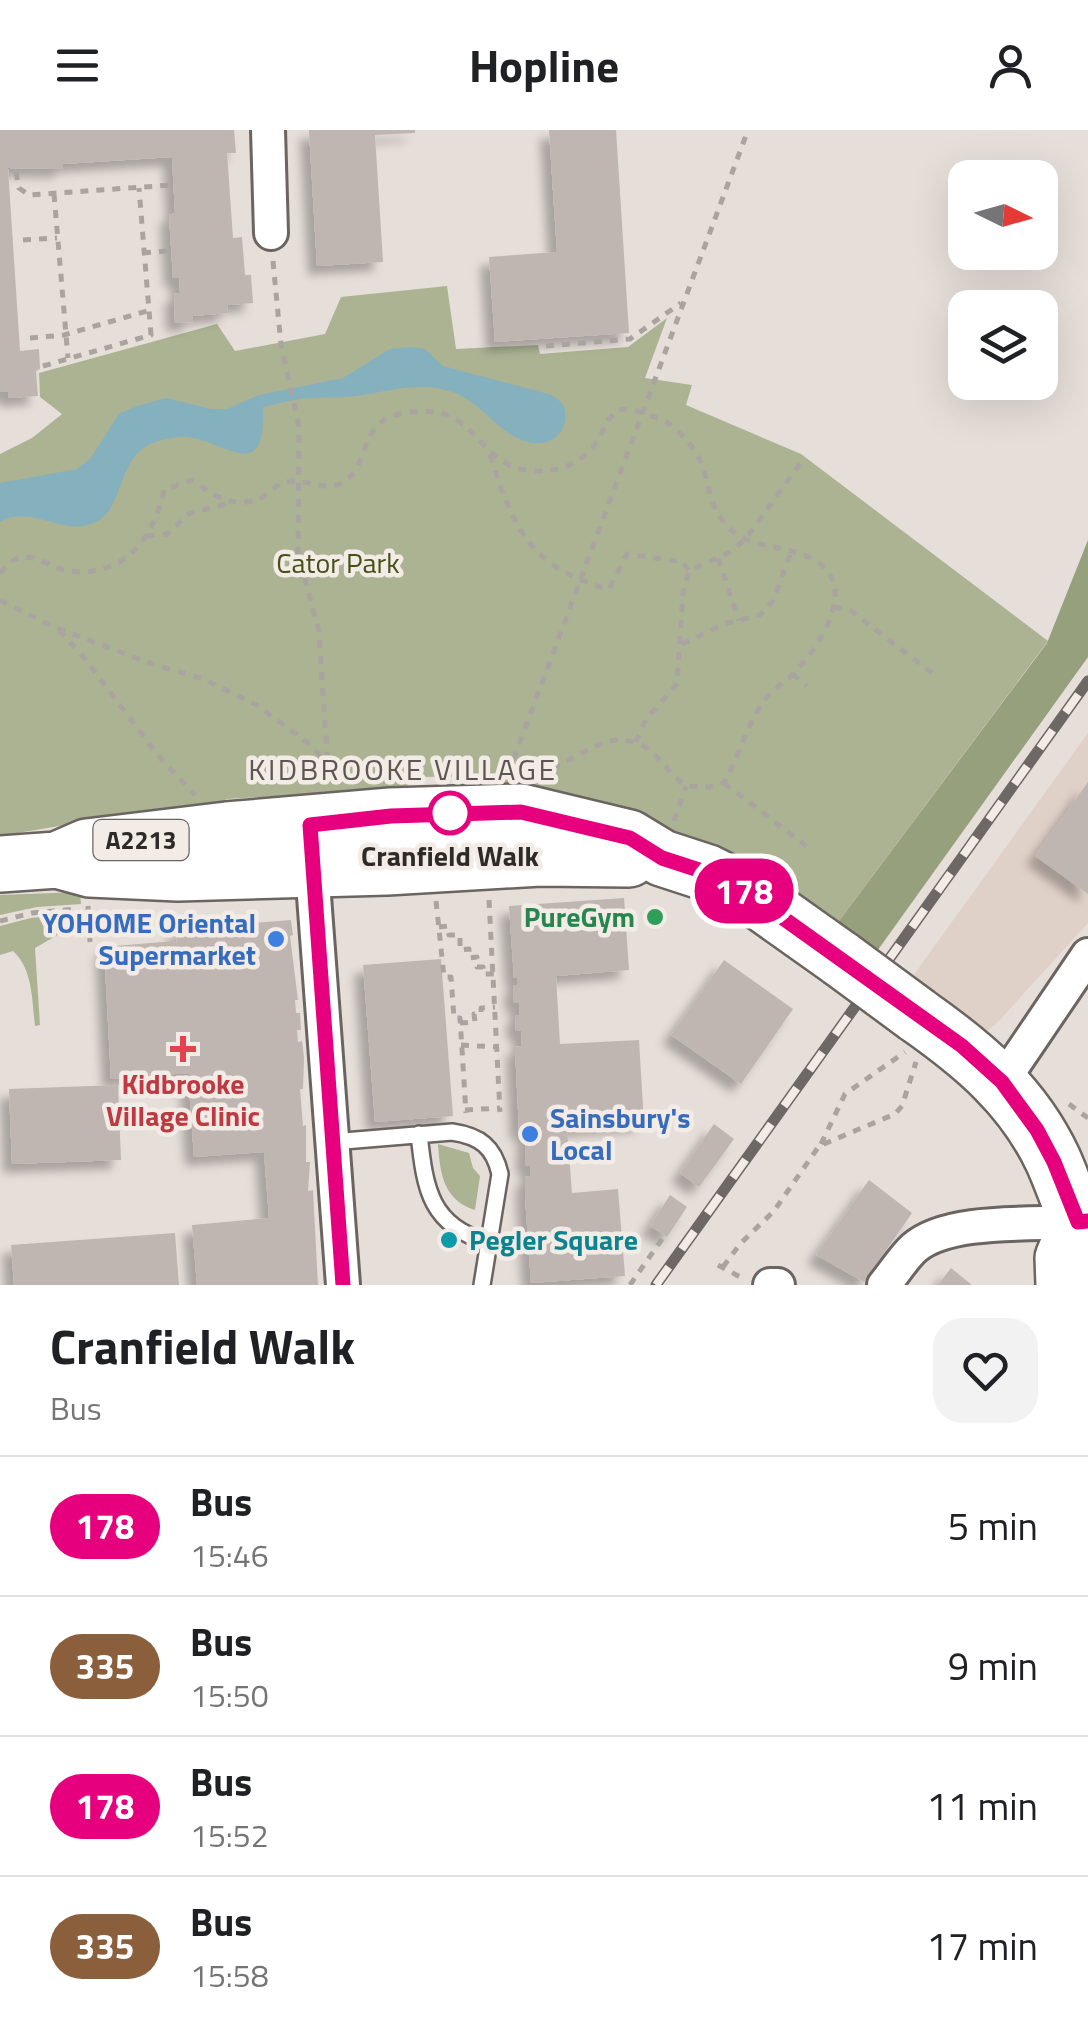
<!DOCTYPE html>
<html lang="en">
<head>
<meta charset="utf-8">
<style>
	:root { --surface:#fff; --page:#f2f2f2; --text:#202124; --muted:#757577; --line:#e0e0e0 }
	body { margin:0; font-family:"Titillium Web",sans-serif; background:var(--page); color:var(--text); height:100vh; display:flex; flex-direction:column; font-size:38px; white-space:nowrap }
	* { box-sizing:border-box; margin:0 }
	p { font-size:32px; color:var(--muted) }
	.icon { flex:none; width:55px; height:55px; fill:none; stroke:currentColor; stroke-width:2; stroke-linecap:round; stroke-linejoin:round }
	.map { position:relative; height:1155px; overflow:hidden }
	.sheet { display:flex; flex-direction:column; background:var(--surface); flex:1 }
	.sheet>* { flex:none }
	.badge { padding:0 20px; border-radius:32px; font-size:35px; line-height:65px }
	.needle { width:65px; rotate:95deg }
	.tools { position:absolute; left:948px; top:30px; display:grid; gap:20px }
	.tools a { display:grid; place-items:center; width:110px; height:110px; border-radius:20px; background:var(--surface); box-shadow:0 10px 40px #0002; font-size:50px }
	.map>.badge { position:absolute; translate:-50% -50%; box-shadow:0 0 0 5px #fff }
	.round { display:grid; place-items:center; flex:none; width:105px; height:105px; border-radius:30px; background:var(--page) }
	.headline { display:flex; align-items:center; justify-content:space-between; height:170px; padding:0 50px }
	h1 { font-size:48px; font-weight:700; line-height:75px }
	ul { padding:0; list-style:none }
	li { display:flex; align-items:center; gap:30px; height:140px; padding:0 50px; border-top:2px solid var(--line) }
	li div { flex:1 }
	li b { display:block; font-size:38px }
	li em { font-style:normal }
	li .badge { min-width:110px; font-weight:700; text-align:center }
	header { display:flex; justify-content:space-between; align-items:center; height:130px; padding:0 50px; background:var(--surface); font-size:45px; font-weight:700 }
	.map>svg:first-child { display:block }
</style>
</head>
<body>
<header><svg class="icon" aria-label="menu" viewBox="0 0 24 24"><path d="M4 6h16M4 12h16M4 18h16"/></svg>Hopline<svg class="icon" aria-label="person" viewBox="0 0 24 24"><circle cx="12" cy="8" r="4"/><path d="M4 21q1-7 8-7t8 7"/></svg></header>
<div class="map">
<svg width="1088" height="1155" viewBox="0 0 1088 1155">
	<defs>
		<filter id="shadow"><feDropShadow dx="-9" dy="9" stdDeviation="5" flood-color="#0004"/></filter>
	</defs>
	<rect width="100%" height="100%" fill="#e6ded9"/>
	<!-- built -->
	<path fill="#e0d1c8" d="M1088,603V793L997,893L983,904L910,850Z"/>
	<!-- green -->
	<path fill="#abb393" d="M447,156L456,219L538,215L540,224L628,217L667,188L645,248L692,255L686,275L801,324L1048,511L836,795L756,736L726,720L666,699L478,646L419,647L406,656L387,660L226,669L221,675L142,682L0,706V324L32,308L62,284L40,267L39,243L217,194L235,221L325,204L341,167Z
		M80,762L81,774L37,777L0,785V765Z
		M82,783L83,798L66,800L35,818L40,895L35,896C32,871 33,839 13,821L0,825V796L31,788Z
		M438,1014L469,1023L473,1038L480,1046L475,1080C443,1070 440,1043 438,1014Z"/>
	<!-- forest -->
	<path fill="#97a07d" d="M1088,410V527L875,824L836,795L1047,513Z"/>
	<!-- water -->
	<path fill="#85b0be" d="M411,217L425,219L443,236L552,265L563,274C571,295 558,316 533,313C502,309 484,274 455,263C421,250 390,261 356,266C340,268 325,267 309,268C294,269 278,274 263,277C266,351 232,317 194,308C181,305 167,308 155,312C114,327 127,382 91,394C60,405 31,374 0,392V353L77,339L90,329L119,284L134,277L166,268L211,279H227L259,265L343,248L390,219Z"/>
	<!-- building -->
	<path fill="#bfb6b2" filter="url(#shadow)" d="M0,0H234L236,23H227L233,108L242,107L245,145H251L253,173L227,175L228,183L192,186L193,192L175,193L174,164L180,163L179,148H173L169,85L175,83L172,27L63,34V39L8,38L20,221L39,219L40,239L36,241L38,266L8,268V262H0Z
		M309,0H415V3L375,5L383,132L317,136Z
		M549,0H616L629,203L495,212L489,127L557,122Z
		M1088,652V764L1035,726Z
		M624,768L629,840L556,846L560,914L639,910L644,993L567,998L572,1063L618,1059L625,1146L531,1153L525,1066V1047L531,1046L530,1035L525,1036L526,1001H519L515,917L522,916L521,901H516L515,885H519V873H514L513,855H517V848H514L509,776Z
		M291,790L293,805L290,806L298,870H295L296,883H300L301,900H297L298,912L302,911L304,928L303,959H300L303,996L306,995V1032H310L308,1061L313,1060L318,1155H197L192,1095L269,1088L264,1022L194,1027L188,943L111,949L104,817L174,811L177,814L176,799Z
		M441,829L453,986L375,992L363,835Z
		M724,830L793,879L741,954L671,905Z
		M118,955L121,1030L12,1034L9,959Z
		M714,994L734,1009L699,1057L680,1043Z
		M869,1050L912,1083L864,1152L816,1125Z
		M670,1065L687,1077L667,1107L650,1096Z
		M175,1103L179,1155H14L11,1115Z
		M951,1138L972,1155H938Z"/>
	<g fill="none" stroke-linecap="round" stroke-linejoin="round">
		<!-- lane casing -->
		<g stroke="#6b6460" stroke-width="20">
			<path id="lane" d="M419,1004C425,1060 430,1096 490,1113
				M332,1012L452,1002C480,1006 494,1017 500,1044L482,1155"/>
		</g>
		<!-- street casing -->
		<g stroke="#6b6460" stroke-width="38">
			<path id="street" d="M268,0L271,103
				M311,726L343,1155
				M1002,952L1088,825
				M770,1155H778
				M884,1155C894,1143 903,1128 914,1118C948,1088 1033,1095 1078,1092"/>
		</g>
		<!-- highway casing -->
		<g stroke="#6b6460" stroke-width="60">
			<path id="highway" d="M57,730L87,717L227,700L391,686L521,682L629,708L662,728L708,743L748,763L841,829
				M0,734L57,730L90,739L178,743L387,737L540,728L629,729
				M917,885C974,925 1023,966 1053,1030C1065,1056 1072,1084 1088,1108
				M1064,1155L1063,1128L1078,1092"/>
		</g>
		<!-- path -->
		<path stroke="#aaa4a0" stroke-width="5" stroke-dasharray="8 8" stroke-linecap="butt" d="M16,42L19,58L29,65L172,55
			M54,64L68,228
			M23,110L57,108
			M143,123L168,121
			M273,131L281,215L299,297L298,423L319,502L329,654
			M30,208L64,205L147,181
			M546,216L630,209L681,173
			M43,236L151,205L139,58
			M490,325C513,398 531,439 609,459L627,424L683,432L689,441
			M147,406L167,404L190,383L230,373
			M718,428L739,491
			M0,443C7,436 15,426 25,427C40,427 54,439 69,441C124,448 154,408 164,360L192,350C213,365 234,380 261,368C269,363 277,354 286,352C306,347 326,364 345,351C370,334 359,292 400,284C482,266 472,340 537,341C560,342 583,332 596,313C611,290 610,269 645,284C654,287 665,289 672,296C685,307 698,322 703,338C710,359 710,376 725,394C751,423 791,412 820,434C858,463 815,522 791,546C782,554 771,561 763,572C747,596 738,627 724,653L709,657L686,656C669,644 657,622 639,614C599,597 573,640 534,640C528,640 518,635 512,633
			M0,470L54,497L155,535L201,548L255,574L308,613L328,633L358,647
			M834,477L850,480L932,543
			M59,500L85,529L160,628L195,665
			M682,514L727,493L760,485L773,471L791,422
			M793,544L807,556
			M636,612L646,589L677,554L683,462L689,441L730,422L745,410L801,332
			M508,644L748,0
			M724,653L809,718
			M674,691L686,656
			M489,770L500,982
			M436,771L444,847H451L454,888H460L466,983
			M88,776L90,812
			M0,791L32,783L75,779
			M439,797L448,796L449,805H460V820L469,819V828L477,827V837H483V844H494
			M460,893L475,892L474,884H481V878L495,877
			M461,915L497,917
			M1069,974L1088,988
			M465,980L500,978
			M821,1014L845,964L905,922
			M718,1135L742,1148
			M723,1137L740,1114L774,1081L819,1016L895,984L902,976L916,932
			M630,1155L662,1109"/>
		<!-- lane -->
		<use href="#lane" stroke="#fff" stroke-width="15"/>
		<!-- street -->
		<use href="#street" stroke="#fff" stroke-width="32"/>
		<!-- highway -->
		<use href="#highway" stroke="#fff" stroke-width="55"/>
		<!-- rail casing -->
		<g stroke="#6d6865" stroke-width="11">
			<path id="rail" d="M656,1155L1088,551"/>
		</g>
		<!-- rail -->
		<use href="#rail" stroke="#f3ebe6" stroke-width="8" stroke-dasharray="22" stroke-linecap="butt"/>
		<!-- highway-bridge casing -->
		<g stroke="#6b6460" stroke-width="60" stroke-linecap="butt">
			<path id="highway-bridge" d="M841,829L917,885"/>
		</g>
		<!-- highway-bridge -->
		<use href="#highway-bridge" stroke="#fff" stroke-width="55"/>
	</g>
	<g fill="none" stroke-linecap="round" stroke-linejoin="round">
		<!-- line casing -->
		<g stroke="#fff" stroke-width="22">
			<path id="line" d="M343,1155L310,695L391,686L521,682L630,708L662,728L708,743L748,763L962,916L1002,952L1037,1000L1054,1032L1078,1092L1088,1091"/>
		</g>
		<!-- line -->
		<use href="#line" stroke="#e6007e" stroke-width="15"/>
	</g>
	<!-- markers -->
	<circle fill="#fff" stroke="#e6007e" stroke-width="5" cx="450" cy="683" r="20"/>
	<circle fill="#2e9e5b" stroke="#f3ebe6" stroke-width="4" cx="655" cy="787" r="10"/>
	<g fill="#3f7fe0" stroke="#f3ebe6" stroke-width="4">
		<circle cx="276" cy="809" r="10"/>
		<circle cx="530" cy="1004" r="10"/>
	</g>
	<path fill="#e0444e" stroke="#f3ebe6" stroke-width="4" d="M178 904h10v10h10v10h-10v10h-10v-10h-10v-10h10z"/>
	<circle fill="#0f9aa8" stroke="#f3ebe6" stroke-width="4" cx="449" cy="1110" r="10"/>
	<g text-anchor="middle" stroke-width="9" stroke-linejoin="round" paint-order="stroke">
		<!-- shield labels -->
		<rect fill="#f3ebe6" stroke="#686461" stroke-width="2.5" x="93.5" y="690" width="95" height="40" rx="8"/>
		<g font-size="25" font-weight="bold" fill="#2d2a28">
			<text x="141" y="719">A2213</text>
		</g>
		<!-- park labels -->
		<g font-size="28" fill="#455017" stroke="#f3ebe6">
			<text x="338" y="443">Cator Park</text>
		</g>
		<!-- stop labels -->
		<g font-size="28" font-weight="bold" fill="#2d2a28" stroke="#f3ebe6">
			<text x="450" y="736">Cranfield Walk</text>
		</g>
		<!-- leisure labels -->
		<g font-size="28" font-weight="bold" fill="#27864d" stroke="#f3ebe6" text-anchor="end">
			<text x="635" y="797">PureGym</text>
		</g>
		<!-- shop labels -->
		<g font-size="28" font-weight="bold" fill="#366cbe" stroke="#f3ebe6" text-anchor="end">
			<text x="256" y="803">YOHOME Oriental<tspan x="256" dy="32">Supermarket</tspan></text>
			<text x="550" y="998" text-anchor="start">Sainsbury's<tspan x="550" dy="32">Local</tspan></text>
		</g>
		<!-- health labels -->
		<g font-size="28" font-weight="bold" fill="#be3a42" stroke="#f3ebe6">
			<text x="183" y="964">Kidbrooke<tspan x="183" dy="32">Village Clinic</tspan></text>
		</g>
		<!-- culture labels -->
		<g font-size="28" font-weight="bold" fill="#0d838f" stroke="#f3ebe6" text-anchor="start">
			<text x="469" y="1120">Pegler Square</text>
		</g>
		<!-- neighbourhood labels -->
		<g font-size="30" letter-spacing="2.5" fill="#5d5652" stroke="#f3ebe6">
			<text x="403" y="650">KIDBROOKE VILLAGE</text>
		</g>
	</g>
</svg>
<div class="tools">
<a><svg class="needle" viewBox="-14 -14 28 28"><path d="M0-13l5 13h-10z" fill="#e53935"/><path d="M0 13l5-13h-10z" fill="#757577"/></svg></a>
<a><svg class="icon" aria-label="layers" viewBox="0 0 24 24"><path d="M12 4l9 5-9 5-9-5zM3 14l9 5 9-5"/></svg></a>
</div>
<b class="badge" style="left:744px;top:761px;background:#e6007e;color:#fff">178</b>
</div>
<section class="sheet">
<div class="headline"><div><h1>Cranfield Walk</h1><p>Bus</p></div><a class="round"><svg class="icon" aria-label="heart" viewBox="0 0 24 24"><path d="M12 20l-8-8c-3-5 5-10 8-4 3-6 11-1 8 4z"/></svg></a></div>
<ul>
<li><span class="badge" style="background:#e6007e;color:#fff">178</span><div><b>Bus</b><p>15:46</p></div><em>5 min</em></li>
<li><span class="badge" style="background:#8b5e3c;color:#fff">335</span><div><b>Bus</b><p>15:50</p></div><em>9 min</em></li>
<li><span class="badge" style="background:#e6007e;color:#fff">178</span><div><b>Bus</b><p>15:52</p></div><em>11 min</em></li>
<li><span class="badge" style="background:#8b5e3c;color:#fff">335</span><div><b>Bus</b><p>15:58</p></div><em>17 min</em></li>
</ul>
</section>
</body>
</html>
